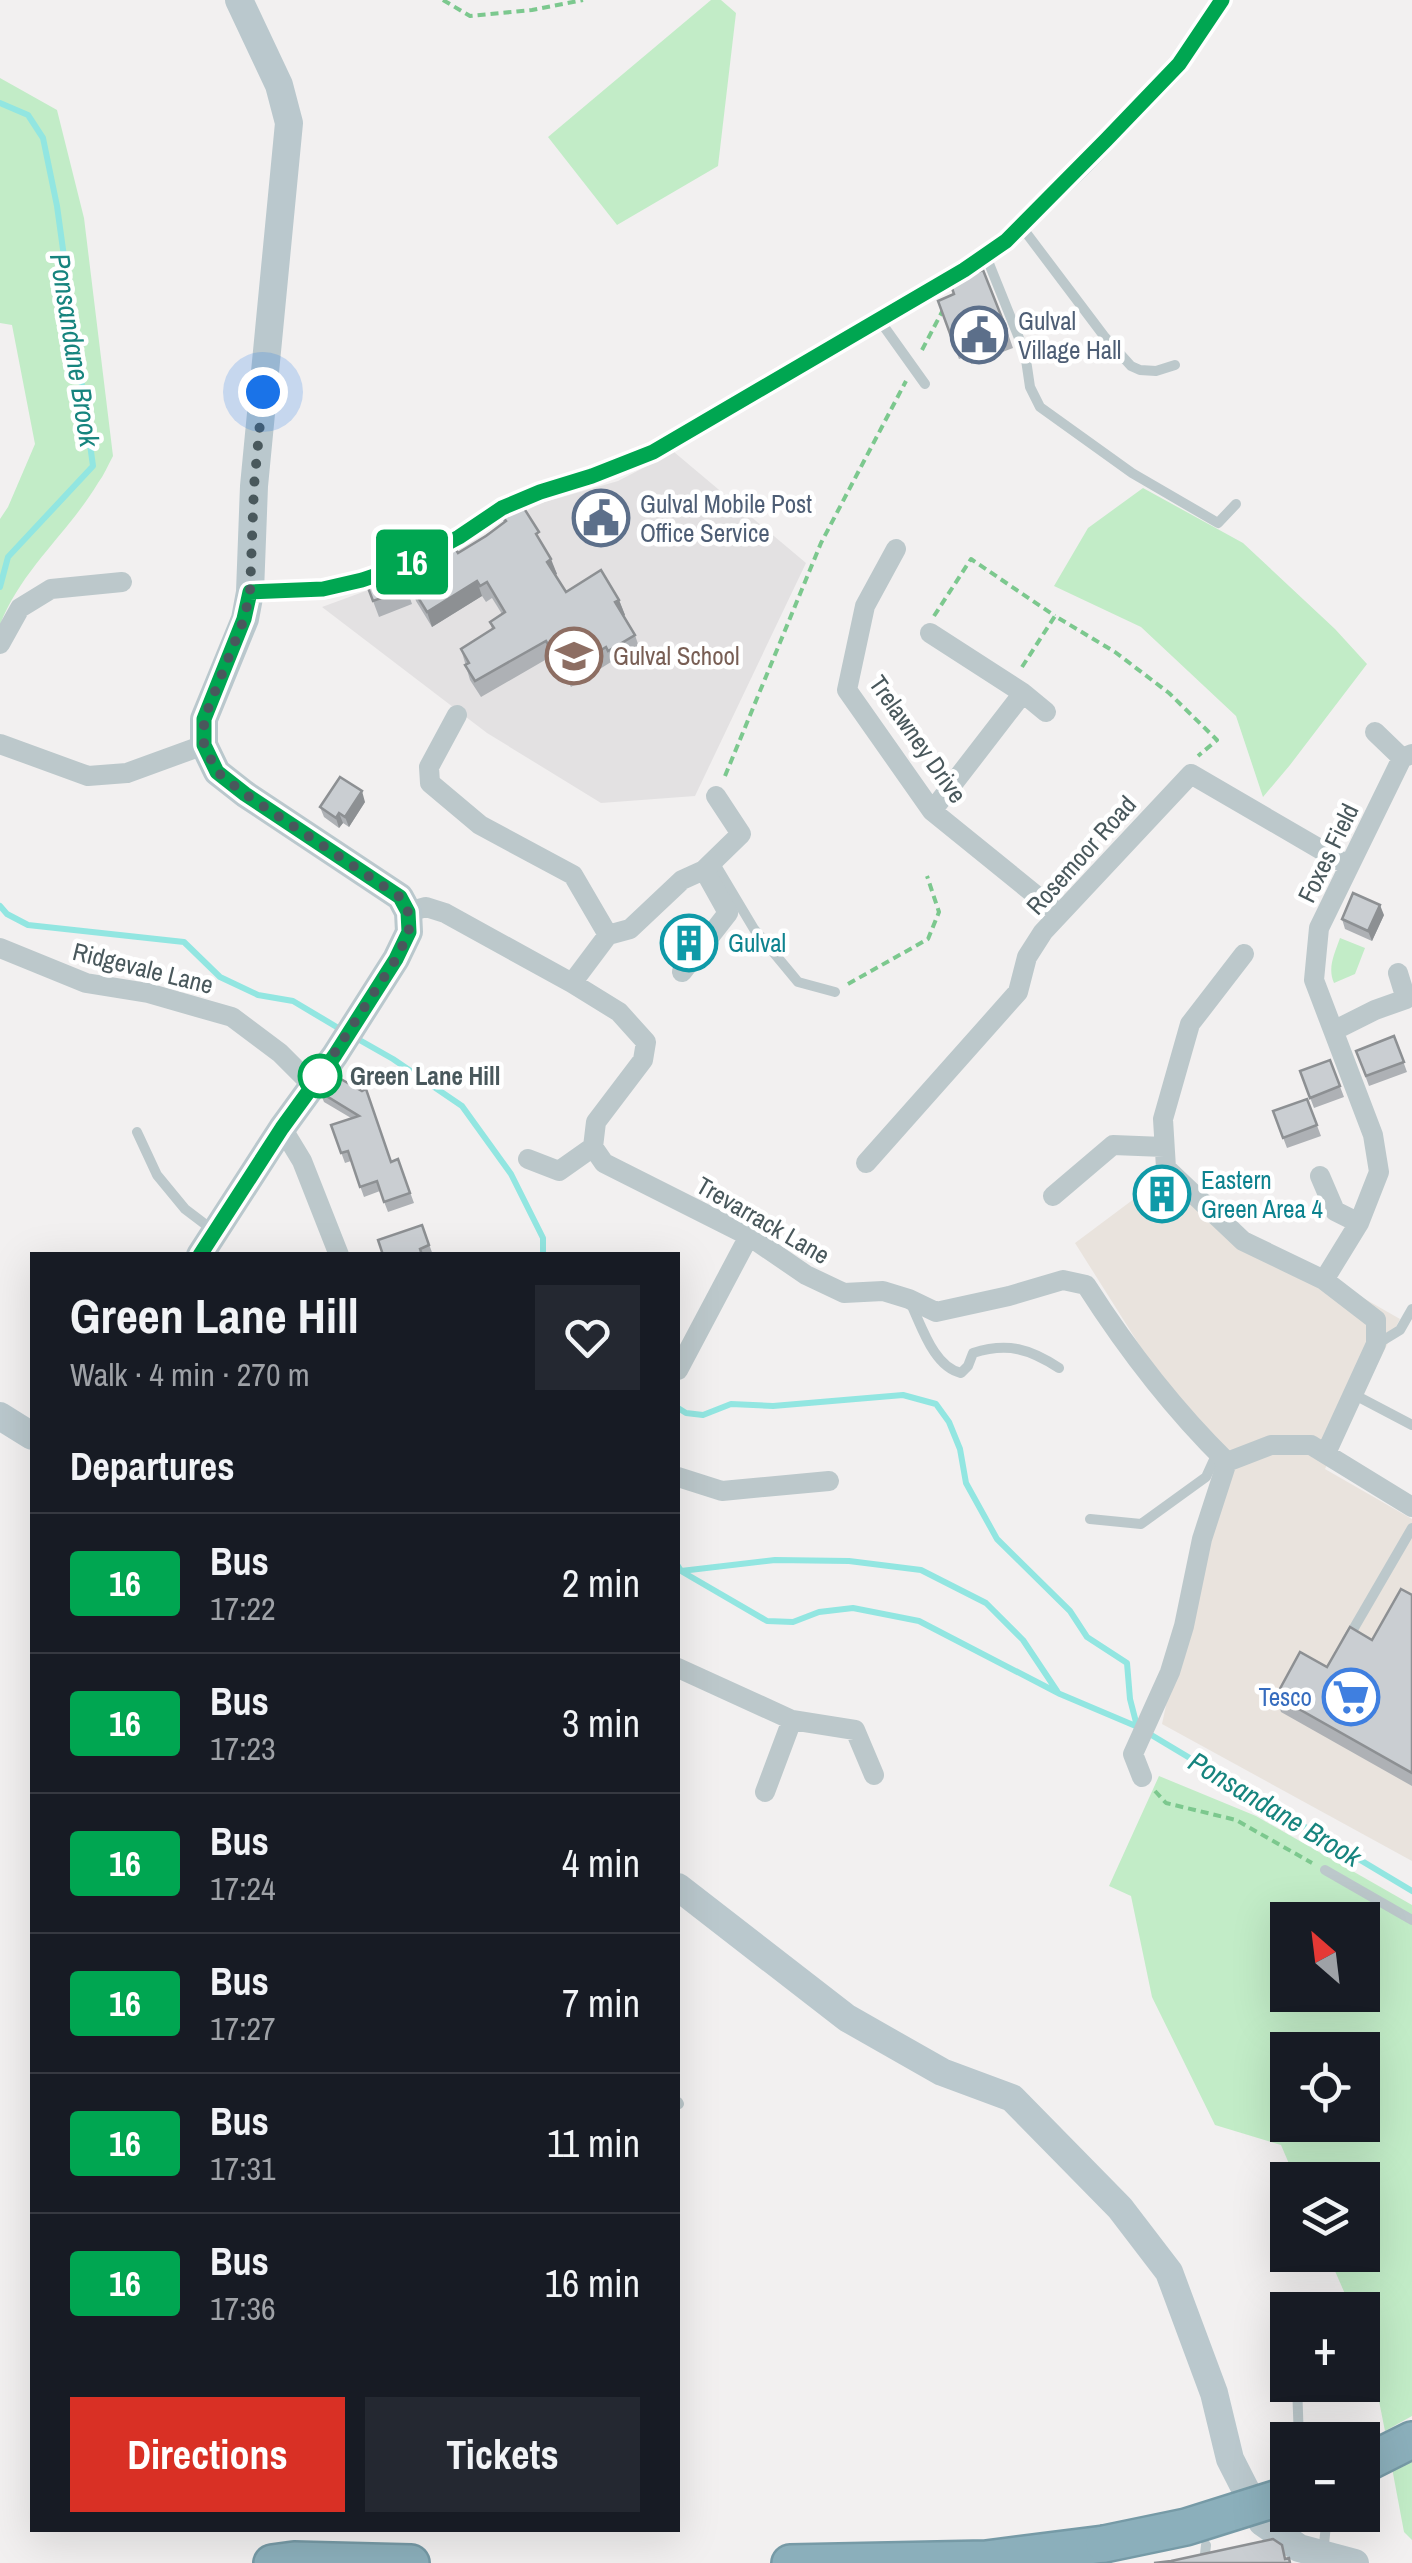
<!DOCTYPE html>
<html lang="en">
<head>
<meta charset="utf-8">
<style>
	:root { --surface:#171b24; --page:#242831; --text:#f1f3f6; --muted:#9ea1a6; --line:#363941; --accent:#d93025 }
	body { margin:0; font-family:"Archivo Narrow",sans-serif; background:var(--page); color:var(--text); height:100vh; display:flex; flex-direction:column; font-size:38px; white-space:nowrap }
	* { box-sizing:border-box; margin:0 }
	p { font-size:32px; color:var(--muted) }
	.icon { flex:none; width:55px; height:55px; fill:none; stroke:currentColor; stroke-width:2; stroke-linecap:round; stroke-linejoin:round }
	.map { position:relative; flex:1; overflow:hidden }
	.details { position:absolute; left:30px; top:1252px; width:650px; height:1280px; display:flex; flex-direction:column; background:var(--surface); border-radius:0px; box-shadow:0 10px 40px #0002 }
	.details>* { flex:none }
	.badge { padding:0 20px; border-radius:8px; font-size:35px; line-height:65px }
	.needle { width:65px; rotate:332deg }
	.fabs { position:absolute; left:1270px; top:1902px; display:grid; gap:20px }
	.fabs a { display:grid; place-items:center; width:110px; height:110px; border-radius:0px; background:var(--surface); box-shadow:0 10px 40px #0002; font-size:50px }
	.you { position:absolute; width:50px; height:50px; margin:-25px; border:8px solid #fff; border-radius:50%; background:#1a73e8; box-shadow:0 0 0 15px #1a73e833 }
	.map>.badge { position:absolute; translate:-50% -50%; box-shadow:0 0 0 5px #fff }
	h2 { padding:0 40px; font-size:38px; line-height:90px }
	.round { display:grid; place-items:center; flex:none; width:105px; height:105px; border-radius:0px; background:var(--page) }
	.summary { display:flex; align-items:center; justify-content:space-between; height:170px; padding:0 40px }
	h1 { font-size:48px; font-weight:800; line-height:75px }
	.button { display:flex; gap:20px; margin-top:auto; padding:20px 40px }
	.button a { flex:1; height:115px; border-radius:0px; background:var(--accent); color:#fff; font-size:40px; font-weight:800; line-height:115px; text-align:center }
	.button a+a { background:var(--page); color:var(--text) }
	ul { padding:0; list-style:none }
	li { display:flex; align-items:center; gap:30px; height:140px; padding:0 40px; border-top:2px solid var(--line) }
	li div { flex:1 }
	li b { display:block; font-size:38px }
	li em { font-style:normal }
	li .badge { min-width:110px; font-weight:700; text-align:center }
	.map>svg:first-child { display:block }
</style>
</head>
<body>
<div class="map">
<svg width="1412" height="2563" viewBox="0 0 1412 2563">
	<rect width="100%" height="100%" fill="#f2f0f0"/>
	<!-- commercial -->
	<path fill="#e9e3dd" d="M1158,1181L1400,1319L1325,1469L1412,1519V1861L1162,1724L1217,1468L1075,1243Z"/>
	<!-- education -->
	<path fill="#e3e1e2" d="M674,452L806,563L695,796L601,803L487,733L322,607L412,574L499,527L538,504L618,481Z"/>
	<!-- green -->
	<path fill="#c2ecc7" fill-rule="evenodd" d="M711,0H721L736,13L718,166L617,225L548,137Z
		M0,78L57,110L84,218L113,456C108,465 104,475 98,483C68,533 21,570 0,625V519L8,507L35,444L12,325L0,323Z
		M1143,488L1243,543L1335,629L1367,664L1290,765L1263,797L1236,716L1141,627L1054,586L1088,528Z
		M1340,938L1365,948L1355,974L1334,983C1327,967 1335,953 1340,938Z
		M1159,1776L1256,1816L1412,1905V2416L1385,2431L1369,2351L1363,2335L1362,2310H1352L1328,2255H1362V2180H1296L1281,2145L1215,2125L1152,1997L1131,1896L1109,1886ZM1288,1920H1362V1995H1288ZM1288,2050H1362V2125H1288Z
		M1412,2458V2540L1404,2532L1392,2468Z"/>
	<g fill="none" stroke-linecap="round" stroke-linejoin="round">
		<!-- stream -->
		<path stroke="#92e6e1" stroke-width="6" d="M0,103L28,115L43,138L57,206L93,466L8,557L0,587
			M0,906L7,914L28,925L184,942L220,977L258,995L293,1001L340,1029
			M356,1038L393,1059L462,1106L511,1174L543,1238V1255
			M678,1408L686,1413L703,1415L731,1404L773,1406L903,1395L936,1404L949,1422L960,1449L966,1483L997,1539L1070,1611L1087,1637L1127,1663L1130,1699L1137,1726
			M678,1566L681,1571L775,1560L849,1561L921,1570L986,1603L1023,1640L1057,1691
			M681,1571L767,1621L793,1622L819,1612L853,1608L919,1621L1060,1694L1138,1727L1412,1891"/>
		<!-- highway casing -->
		<g stroke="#769aa6" stroke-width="40">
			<path id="highway" d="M1362,2465L1412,2440
				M272,2563L294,2560L411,2563
				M790,2563L986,2559L1104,2544"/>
		</g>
		<!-- path -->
		<path stroke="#7cc88e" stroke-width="4" stroke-dasharray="8 5" stroke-linecap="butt" d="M443,0L470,16L532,10L583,0
			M922,350L943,310
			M934,616L971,559L1055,616
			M1022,667L1055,616L1115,652L1169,693L1217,740L1198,756
			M725,776L821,543L906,381
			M848,984L928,939L939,912L927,876
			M1155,1791L1166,1803L1236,1820L1312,1863"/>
		<!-- lane -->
		<path stroke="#bcc8cb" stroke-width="10" d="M1021,226L1104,336L1131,366L1140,370L1156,371L1175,365
			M986,256L1025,353L1030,387L1040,407L1132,473L1218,523L1236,504
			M880,321L925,384
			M714,862L754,929L798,982L835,992
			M137,1132L157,1175L185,1209L214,1231
			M911,1304C922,1327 934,1367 961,1373L968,1366L973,1353C1008,1342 1030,1349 1059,1368
			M1377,1344L1400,1330L1412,1309
			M1353,1394L1412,1425
			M1090,1519L1141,1524L1206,1477L1217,1453
			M1347,1640L1412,1528
			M1325,1870L1412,1920
			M678,2102L679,2104
			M1297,2385L1299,2440
			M1323,2554L1327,2515
			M1204,2563L1206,2545"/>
		<!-- street -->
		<path stroke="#bcc8cb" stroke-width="20" d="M896,549L865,606L847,690L932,811L1059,914
			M250,592L323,589L362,580L409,563L459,537L502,509L539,492L592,476L653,452L964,270L1005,241L1082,166L1179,65L1222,0
			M930,633L1023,693L932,811
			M0,644L20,608L51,589L122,582
			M1023,693L1046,712
			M457,715L429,767L430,783L480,825L573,875L608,935
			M1375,732L1402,758
			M0,744L88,776L127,773L204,745
			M408,912L426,907L445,913L572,983L619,1012L646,1042L643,1060L596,1122L593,1147L604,1163L749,1236L806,1275L844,1293L883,1291L909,1299L936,1312L1009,1296L1063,1280L1086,1285C1127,1349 1172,1408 1227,1462
			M0,948L86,983L148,993L232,1017L280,1053L313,1086
			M1244,954L1190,1024L1163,1119L1166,1168L1243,1241L1324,1280L1376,1320V1344L1326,1453
			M682,972L728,913L704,870
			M572,983L608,935L630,929L682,880L704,870L741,834L716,796
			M1335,1030L1375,1010L1406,999L1398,973
			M282,1128L302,1161L339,1255
			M528,1159L559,1171L593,1147
			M866,1163L1018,992L1027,957L1043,932L1191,774L1349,866
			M1320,1176L1335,1211L1359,1223
			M1053,1196L1113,1145L1164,1147
			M1324,1280L1359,1223L1379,1172L1373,1135L1314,980L1319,928L1402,758L1412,754
			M678,1370L749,1236
			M1227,1462L1271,1445H1311L1412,1507
			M678,1477L722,1491L829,1481
			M678,1668L792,1720
			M1142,1777L1133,1754L1170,1672L1184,1626L1202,1539L1227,1462
			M765,1792L792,1720L855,1730L874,1775"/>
		<!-- secondary -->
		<path stroke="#bac8cd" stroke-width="28" d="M200,1255L282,1128L335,1055L396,959L409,932L408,912L400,897L245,794L217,772L204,745V719L245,619L250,592L254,486L289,123L279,85L239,0
			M0,1416L32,1436
			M678,1887L847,2018L942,2072L1012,2098L1120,2208L1169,2272L1214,2393L1230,2459L1262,2522L1299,2548L1355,2563"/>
		<!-- highway -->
		<use href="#highway" stroke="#8bafbb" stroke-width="35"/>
		<!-- highway-bridge casing -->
		<g stroke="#769aa6" stroke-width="40" stroke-linecap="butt">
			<path id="highway-bridge" d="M1104,2544L1186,2527L1288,2495"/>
		</g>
		<!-- highway-bridge -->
		<use href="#highway-bridge" stroke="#8bafbb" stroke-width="35"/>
	</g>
	<!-- wall -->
	<path fill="#aeb1b5" d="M938,301L1006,328L1013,348L971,364L968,356L959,359Z
		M501,514L544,548L557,574L555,575L566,592L619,600L625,615L623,616L635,635L640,650L614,666L611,662L571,687L552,656L481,697L470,680L461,649L492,629L490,622L502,614L492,598L486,602L482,596L432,627L416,601L411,586L439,569L434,556L458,553L504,523Z
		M398,564L412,604L379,617L364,577Z
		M365,802L349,827L343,823L339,828L324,817L320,807Z
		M1384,915L1372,941L1345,929L1342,919Z
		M1394,1036L1407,1072L1369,1086L1356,1051Z
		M1330,1060L1344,1097L1314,1108L1300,1071Z
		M332,1074L391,1162L398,1159L414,1203L388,1212L380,1191L364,1197L351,1161L345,1163L331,1125L351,1118L324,1102L320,1092Z
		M1307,1099L1321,1136L1287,1148L1273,1111Z
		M422,1225L433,1255H383Z
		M1412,1595V1786L1281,1712L1276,1696L1372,1640Z"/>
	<!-- shaded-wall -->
	<path fill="#8d9093" d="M551,559L557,574L552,577L547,562Z
		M477,581L482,596L432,627L427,612Z
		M619,600L625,615L621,618L615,602Z
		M362,791L365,802L349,827L345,817Z
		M339,813L343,823L339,828L336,818Z
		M1380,905L1384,915L1372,941L1368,931Z"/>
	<!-- building -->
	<path fill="#caced2" stroke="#8d9093" stroke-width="2.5" d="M983,270L1006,328L964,343L961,335L952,339L938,301L954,294L950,282Z
		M520,502L539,532L536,534L551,559L547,562L566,592L601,570L619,600L615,602L635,635L608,651L606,647L565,672L546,641L475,681L465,665L469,663L461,649L494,628L490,622L505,612L487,582L480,586L477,581L427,612L411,586L441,567L434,556L453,545L458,553L486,536L506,521L501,514Z
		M398,564L407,589L373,601L364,577Z
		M340,777L362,791L345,817L339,813L336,818L320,807Z
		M1353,893L1380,905L1368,931L1342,919Z
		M1394,1036L1404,1062L1366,1076L1356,1051Z
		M1330,1060L1340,1086L1310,1098L1300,1071Z
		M332,1074L362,1091L366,1089L391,1162L398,1159L410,1193L384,1202L377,1181L360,1187L348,1151L341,1153L331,1125L359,1116L320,1092Z
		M1307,1099L1317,1125L1283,1138L1273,1111Z
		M422,1225L429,1245L420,1249L422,1255H383L378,1240Z
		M1401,1589L1412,1595V1773L1276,1696L1300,1652L1327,1667L1350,1627L1372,1640Z
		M1273,2539L1282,2545L1285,2559L1289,2558L1290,2563H1154L1171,2561Z"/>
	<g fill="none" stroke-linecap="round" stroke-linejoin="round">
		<!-- line casing -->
		<g stroke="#fff" stroke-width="22">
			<path id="line" d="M200,1255L282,1128L335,1055L396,959L409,932L408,912L400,897L245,794L217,772L204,745V719L244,619L250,592L323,589L362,580L409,564L459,537L502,508L540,492L592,476L653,452L964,270L1006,241L1106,140L1179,64L1222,0"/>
		</g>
		<!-- line -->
		<use href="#line" stroke="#00a651" stroke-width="15"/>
		<!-- walk -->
		<path stroke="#49585c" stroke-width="10" stroke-dasharray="0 18" d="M263,392L254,486L250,592L244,619L204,719V745L217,772L245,794L400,897L408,912L409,932L396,959L313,1086L320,1076"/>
	</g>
	<!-- icons -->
	<defs>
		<g id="civic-ring" transform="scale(2.875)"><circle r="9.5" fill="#fff" stroke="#5c6f8a" stroke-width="1.5"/><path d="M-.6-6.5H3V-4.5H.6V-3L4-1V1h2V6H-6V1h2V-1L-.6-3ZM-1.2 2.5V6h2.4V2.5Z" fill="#5c6f8a"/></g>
		<g id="school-ring" transform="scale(2.875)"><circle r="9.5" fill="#fff" stroke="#8d6e63" stroke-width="1.5"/><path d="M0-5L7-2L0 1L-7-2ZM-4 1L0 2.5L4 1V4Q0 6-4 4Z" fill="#8d6e63"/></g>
		<g id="building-ring" transform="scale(2.875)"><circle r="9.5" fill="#fff" stroke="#0f9aa8" stroke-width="1.5"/><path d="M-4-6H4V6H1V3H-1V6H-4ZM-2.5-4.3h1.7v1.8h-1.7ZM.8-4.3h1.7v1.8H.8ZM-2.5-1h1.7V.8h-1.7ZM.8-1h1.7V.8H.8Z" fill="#0f9aa8"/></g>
		<g id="supermarket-ring" transform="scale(2.875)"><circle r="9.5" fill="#fff" stroke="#3f7fe0" stroke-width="1.5"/><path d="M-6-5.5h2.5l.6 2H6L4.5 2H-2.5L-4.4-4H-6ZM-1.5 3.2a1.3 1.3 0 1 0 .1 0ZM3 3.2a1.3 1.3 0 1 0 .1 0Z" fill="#3f7fe0"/></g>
	</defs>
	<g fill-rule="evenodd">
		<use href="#civic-ring" x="979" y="335"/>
		<use href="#civic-ring" x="601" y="518"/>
		<use href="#school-ring" x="574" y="656"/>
		<use href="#building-ring" x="689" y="943"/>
		<use href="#building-ring" x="1162" y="1194"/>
		<use href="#supermarket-ring" x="1351" y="1697"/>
	</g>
	<!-- markers -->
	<circle fill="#fff" stroke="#00a651" stroke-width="5" cx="320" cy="1076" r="20"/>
	<g text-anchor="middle" stroke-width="9" stroke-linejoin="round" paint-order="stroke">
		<!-- service labels -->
		<g font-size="25" fill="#4e5e75" stroke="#fff" text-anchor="start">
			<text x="1018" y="330">Gulval<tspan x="1018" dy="29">Village Hall</tspan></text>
			<text x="640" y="513">Gulval Mobile Post<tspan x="640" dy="29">Office Service</tspan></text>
		</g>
		<!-- education labels -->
		<g font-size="25" fill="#785e54" stroke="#fff" text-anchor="start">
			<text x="613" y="665">Gulval School</text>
		</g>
		<!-- street labels -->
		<g font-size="25" fill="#49585c" stroke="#fff">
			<text transform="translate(918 739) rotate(55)" y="9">Trelawney Drive</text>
			<text transform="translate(1328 853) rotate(-64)" y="9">Foxes Field</text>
			<text transform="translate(1081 855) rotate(-48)" y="9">Rosemoor Road</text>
			<text transform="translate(143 968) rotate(14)" y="9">Ridgevale Lane</text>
			<text transform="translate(763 1220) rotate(30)" y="9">Trevarrack Lane</text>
		</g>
		<!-- culture labels -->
		<g font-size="25" fill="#0d838f" stroke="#fff" text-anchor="start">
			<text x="728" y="952">Gulval</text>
			<text x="1201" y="1189">Eastern<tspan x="1201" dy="29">Green Area 4</tspan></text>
		</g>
		<!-- stop labels -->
		<g font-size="25" font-weight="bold" fill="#49585c" stroke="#fff" text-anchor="start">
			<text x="350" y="1085">Green Lane Hill</text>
		</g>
		<!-- shop labels -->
		<g font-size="25" fill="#366cbe" stroke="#fff" text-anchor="end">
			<text x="1312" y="1706">Tesco</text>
		</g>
		<!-- water labels -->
		<g font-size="28" font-style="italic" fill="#16847e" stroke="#fff">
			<text transform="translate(75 350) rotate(81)" y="10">Ponsandane Brook</text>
			<text transform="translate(1275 1809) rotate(31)" y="10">Ponsandane Brook</text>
		</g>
	</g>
</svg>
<div class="fabs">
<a><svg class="needle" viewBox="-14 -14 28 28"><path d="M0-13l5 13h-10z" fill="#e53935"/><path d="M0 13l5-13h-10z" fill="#9ea1a6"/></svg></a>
<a><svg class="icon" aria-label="locate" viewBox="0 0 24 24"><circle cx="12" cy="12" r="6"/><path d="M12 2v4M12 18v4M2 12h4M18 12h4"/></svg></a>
<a><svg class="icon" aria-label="layers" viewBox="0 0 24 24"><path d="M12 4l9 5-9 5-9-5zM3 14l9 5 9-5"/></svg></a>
<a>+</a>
<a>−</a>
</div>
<div class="you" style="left:263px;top:392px"></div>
<b class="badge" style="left:412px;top:562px;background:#00a651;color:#fff">16</b>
<section class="details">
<div class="summary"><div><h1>Green Lane Hill</h1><p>Walk · 4 min · 270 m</p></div><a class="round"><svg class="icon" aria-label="heart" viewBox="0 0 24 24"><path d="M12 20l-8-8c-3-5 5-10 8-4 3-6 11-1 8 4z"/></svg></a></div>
<h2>Departures</h2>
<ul>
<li><span class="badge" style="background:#00a651;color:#fff">16</span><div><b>Bus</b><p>17:22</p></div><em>2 min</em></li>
<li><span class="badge" style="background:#00a651;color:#fff">16</span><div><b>Bus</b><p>17:23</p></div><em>3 min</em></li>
<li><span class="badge" style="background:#00a651;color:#fff">16</span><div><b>Bus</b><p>17:24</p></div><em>4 min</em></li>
<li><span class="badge" style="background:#00a651;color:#fff">16</span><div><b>Bus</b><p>17:27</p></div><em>7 min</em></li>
<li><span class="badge" style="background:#00a651;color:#fff">16</span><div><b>Bus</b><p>17:31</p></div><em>11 min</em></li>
<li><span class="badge" style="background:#00a651;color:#fff">16</span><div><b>Bus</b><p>17:36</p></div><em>16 min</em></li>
</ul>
<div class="button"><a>Directions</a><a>Tickets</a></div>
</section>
</div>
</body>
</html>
